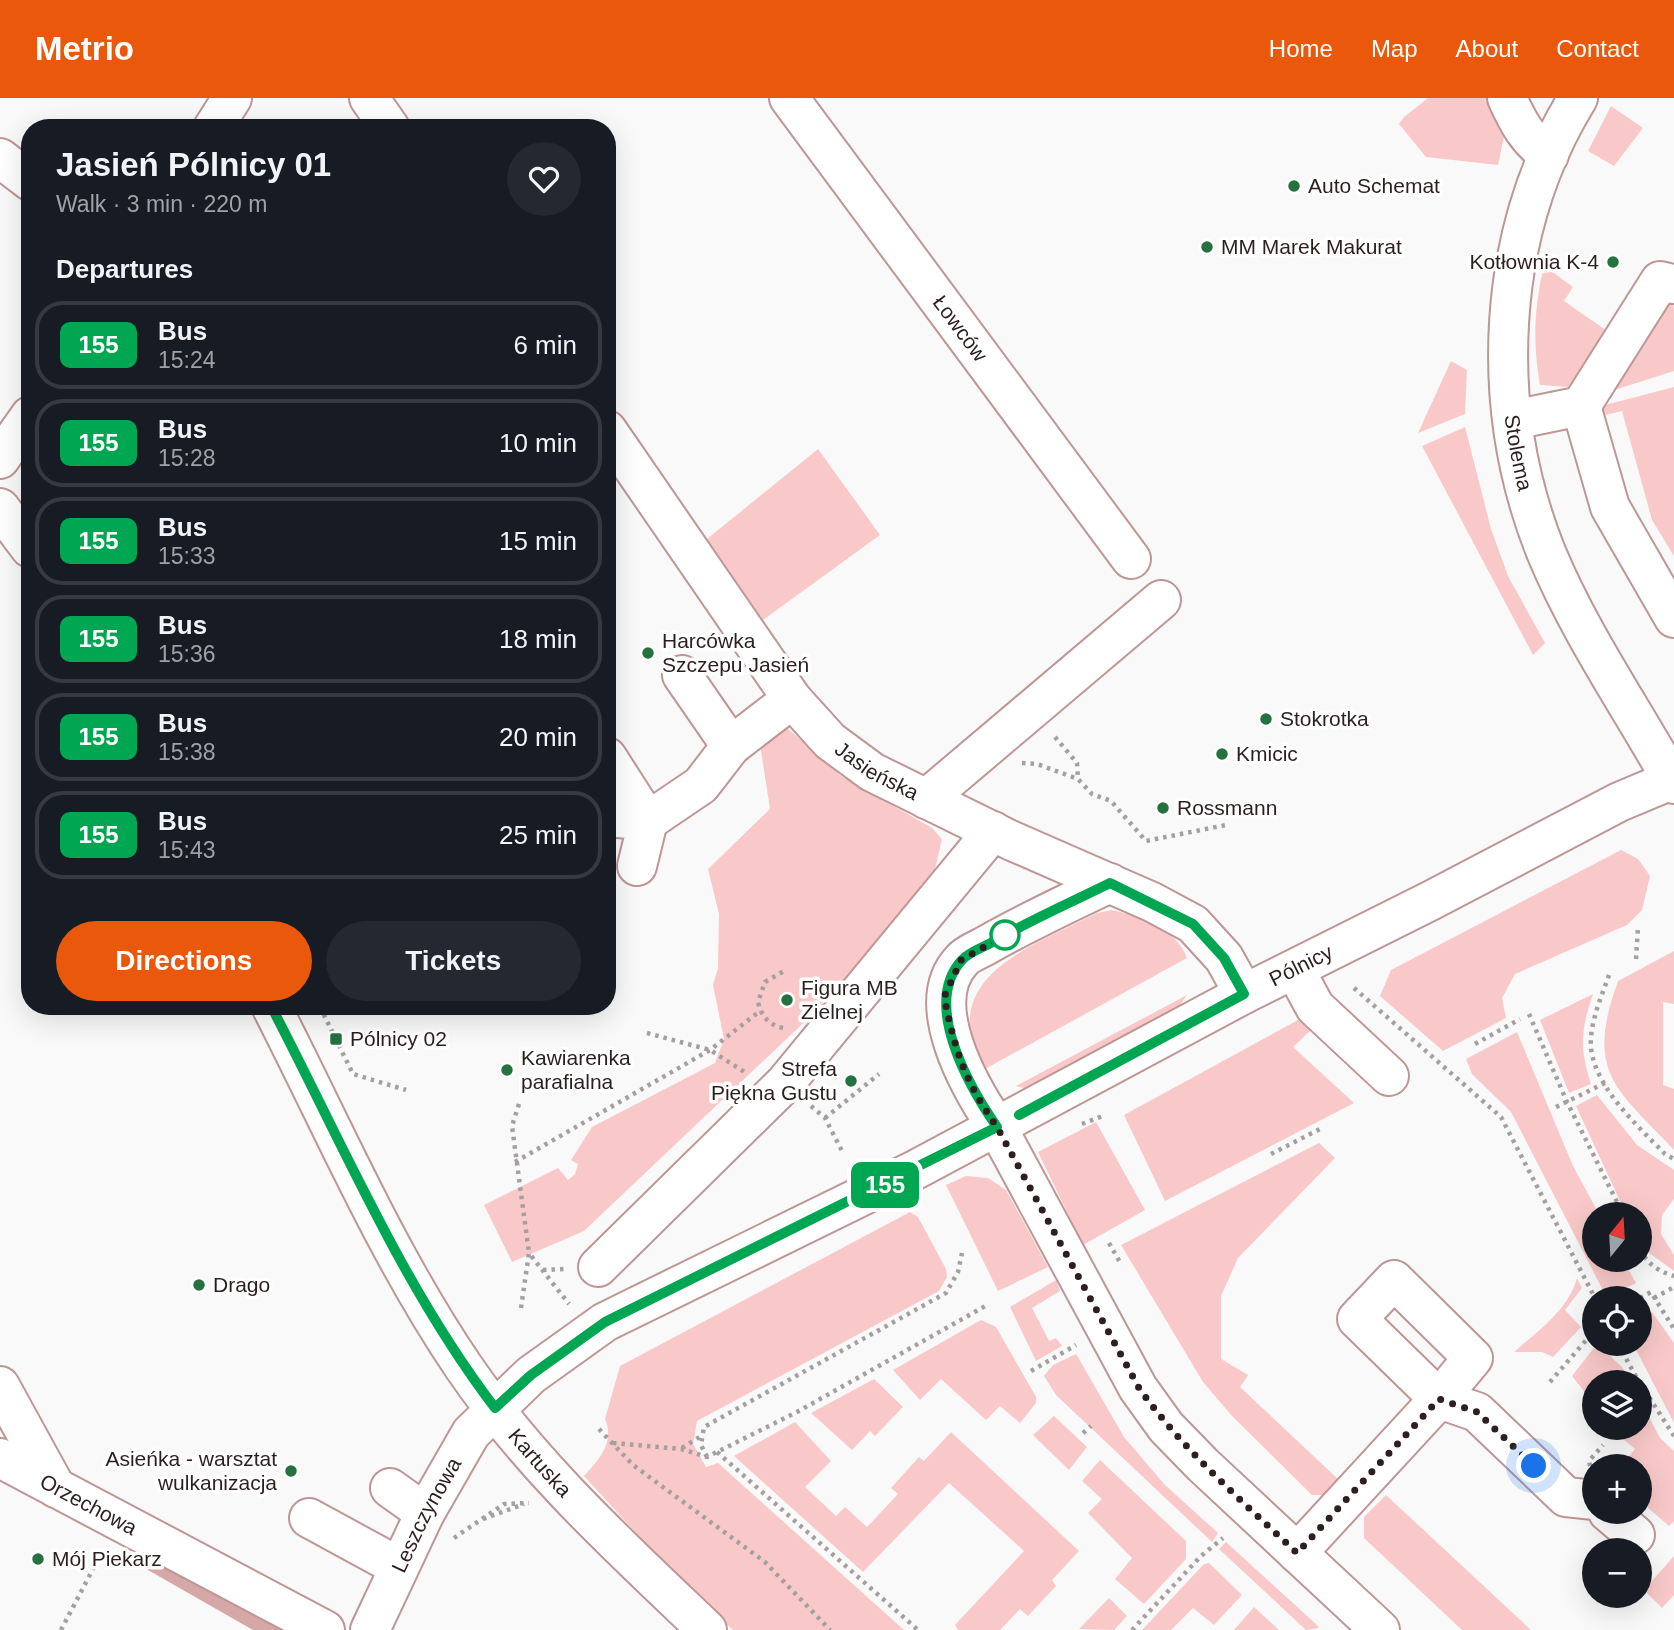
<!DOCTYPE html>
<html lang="en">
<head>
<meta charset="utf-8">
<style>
	:root { --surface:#171b24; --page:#242831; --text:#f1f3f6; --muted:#9ea1a6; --line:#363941; --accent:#ea580c }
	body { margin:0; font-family:Helvetica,sans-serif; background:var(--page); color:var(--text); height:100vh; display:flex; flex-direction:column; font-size:26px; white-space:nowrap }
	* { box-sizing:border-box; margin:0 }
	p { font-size:23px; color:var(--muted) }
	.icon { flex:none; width:38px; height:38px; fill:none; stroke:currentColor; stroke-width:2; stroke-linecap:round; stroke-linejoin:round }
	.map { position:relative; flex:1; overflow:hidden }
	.panel { position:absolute; left:21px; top:21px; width:595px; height:896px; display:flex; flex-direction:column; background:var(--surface); border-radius:28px; box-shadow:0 7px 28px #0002 }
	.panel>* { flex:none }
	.badge { padding:0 14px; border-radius:10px; font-size:24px; line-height:46px }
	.needle { width:46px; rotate:18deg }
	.tools { position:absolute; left:1582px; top:1104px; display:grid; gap:14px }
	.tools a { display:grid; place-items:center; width:70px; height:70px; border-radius:50%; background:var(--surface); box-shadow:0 7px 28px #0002; font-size:35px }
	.you { position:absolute; width:35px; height:35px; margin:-18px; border:5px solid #fff; border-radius:50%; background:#1a73e8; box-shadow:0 0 0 10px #1a73e833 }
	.map>.badge { position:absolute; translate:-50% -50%; box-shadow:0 0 0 4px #fff }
	h2 { padding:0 35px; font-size:26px; line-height:63px }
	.round { display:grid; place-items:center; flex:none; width:74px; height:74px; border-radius:37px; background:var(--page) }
	.summary { display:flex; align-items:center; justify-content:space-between; height:119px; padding:0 35px }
	h1 { font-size:33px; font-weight:700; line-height:52px }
	.action { display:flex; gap:14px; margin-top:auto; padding:14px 35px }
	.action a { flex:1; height:80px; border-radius:42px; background:var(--accent); color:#fff; font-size:28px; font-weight:700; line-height:80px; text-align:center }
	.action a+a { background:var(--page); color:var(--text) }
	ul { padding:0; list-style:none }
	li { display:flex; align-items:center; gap:21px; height:88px; margin:0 14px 10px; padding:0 21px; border:4px solid var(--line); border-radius:28px }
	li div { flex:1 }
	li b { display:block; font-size:26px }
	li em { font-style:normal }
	li .badge { min-width:77px; font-weight:700; text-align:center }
	header { display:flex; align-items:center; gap:42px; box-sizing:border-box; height:98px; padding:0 35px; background:var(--accent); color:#fff }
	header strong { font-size:33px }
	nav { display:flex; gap:38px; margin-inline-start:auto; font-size:24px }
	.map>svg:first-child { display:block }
</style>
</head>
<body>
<header>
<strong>Metrio</strong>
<nav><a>Home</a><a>Map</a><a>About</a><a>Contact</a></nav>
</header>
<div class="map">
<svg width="1674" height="1532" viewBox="0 0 1674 1532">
	<rect width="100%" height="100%" fill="#f9f9f9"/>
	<!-- green -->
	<path fill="#f9c9c9" d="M1428,0H1497L1507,24L1498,67L1426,59L1399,26L1404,19Z
		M1611,8L1643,30L1614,68L1588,53Z
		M1550,172L1573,189L1564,203L1607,233L1568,289L1540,287C1533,248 1534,215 1542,176Z
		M1671,198L1674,212V273L1605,295Z
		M1451,263L1467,272L1465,316L1418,335Z
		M1674,289V458L1652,422L1622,313L1601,318V308Z
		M1465,329L1491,431L1508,478L1545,545L1533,557L1422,348Z
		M818,351L880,437L763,522L707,441Z
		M785,628L841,678L932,730L942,741L932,784L816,913L584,1133L512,1164L484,1107L558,1070L568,1082L575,1076L578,1066L571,1062L592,1029L715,965L724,941L713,887L718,870L719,816L708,771L770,711L760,646Z
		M1621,752L1638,761L1650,778L1642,812L1627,827L1515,876L1502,900L1506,920L1443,953L1380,898L1391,872Z
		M1112,812C1140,819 1176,830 1187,860L985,971C931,880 1034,847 1097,815Z
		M1674,853V906L1663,904V987L1674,991V1052C1615,990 1585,974 1618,883Z
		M1593,896C1581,932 1579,949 1591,986L1569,995L1540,922Z
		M1187,897L1175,914L1027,991L1016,988Z
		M1298,922L1311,932L1293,949L1354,1005L1165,1103L1124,1017Z
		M1517,934L1573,1068L1599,1116H1594V1162H1623L1636,1185L1607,1200L1511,1014L1472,976L1466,961Z
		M1597,997L1637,1047L1674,1072V1101L1662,1117L1661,1136L1674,1157V1173L1649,1155L1640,1142V1116H1626L1576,1008Z
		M1096,1024L1145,1112L1083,1147L1038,1054Z
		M1319,1045L1335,1060L1238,1160L1221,1198V1261L1248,1277L1240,1289L1339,1382L1325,1397H1312L1232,1318L1203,1284L1121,1147Z
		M966,1078L988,1080L1006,1092L1048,1169L998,1193L946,1087Z
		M910,1114L918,1119L946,1171L947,1179L939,1193L697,1323L693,1346L706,1369L718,1365L904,1532H733L679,1482L584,1378C599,1362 615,1344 605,1321L620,1268Z
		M1577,1180L1582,1190L1565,1212L1581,1229L1553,1259L1542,1254H1514C1537,1234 1569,1211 1577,1180Z
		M1056,1182L1060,1193L1032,1210L1049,1243L1056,1240L1062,1248L1036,1263L1010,1209Z
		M1652,1214L1674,1245V1325L1633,1246H1640V1219Z
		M981,1222L996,1229L1036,1299V1305L1020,1325L1000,1308L986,1322L941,1281L920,1302L893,1272Z
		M1597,1246L1622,1269L1631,1284H1594V1306L1572,1278Z
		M1076,1256L1124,1339L1165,1387L1218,1435L1212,1444L1056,1297L1044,1278L1053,1267Z
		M874,1281L903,1309L875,1338L870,1333L852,1352L811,1315Z
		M1640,1302L1660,1340L1674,1353V1423L1669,1428L1640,1403V1368H1621L1635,1351L1610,1330H1640Z
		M1054,1318L1087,1349L1069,1372L1033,1337Z
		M795,1324L831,1363L805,1389L836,1418L845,1409L867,1429L898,1396L891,1390L919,1359L924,1363L951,1334L1079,1453L1052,1482L1056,1488L1028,1518L1020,1511L1000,1532H958L955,1527L1024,1453L949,1385L863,1474L734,1358Z
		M1100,1362L1186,1443V1461L1144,1506L1115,1481L1132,1460L1088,1415L1102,1401L1082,1383Z
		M1386,1397L1531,1532H1462L1364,1440V1419Z
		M1226,1444L1317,1527L1319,1530L1306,1532L1219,1451Z
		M1674,1458V1497L1662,1510L1644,1492Z
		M1209,1465L1242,1497L1214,1527L1193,1510L1171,1532H1142L1204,1466Z
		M1109,1500L1127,1518L1114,1532L1079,1531Z
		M1254,1509L1279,1532H1234Z"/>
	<!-- forest -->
	<path fill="#d5a7a6" d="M145,1449L289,1532H253L134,1464Z"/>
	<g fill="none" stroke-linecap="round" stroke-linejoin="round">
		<!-- minor casing -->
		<g stroke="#be9695" stroke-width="42">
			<g id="minor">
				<path d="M369,0L390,30"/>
				<path id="s1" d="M789,0L1131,461"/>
				<path d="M1507,0C1518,24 1527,42 1549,57"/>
				<path id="s2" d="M1578,0C1495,135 1488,309 1546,454C1580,536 1631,609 1674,686"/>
				<path d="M213,30L232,0"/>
				<path d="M0,60L30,83"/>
				<path d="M1581,308L1610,409L1674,520"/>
				<path d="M1513,322L1581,308L1660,183L1673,186"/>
				<path id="s3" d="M607,332L792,601L830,643L872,674L1010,742L1152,804L1193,826L1224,860L1244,896"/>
				<path d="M0,361L30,318"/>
				<path d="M0,410L30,450"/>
				<path d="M682,577L731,648"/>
				<path d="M607,659L648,723L701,687L731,648L792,601"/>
				<path d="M926,701L1161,502"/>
				<path d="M609,719L648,723L637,768"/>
				<path d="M1110,785C1068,805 1025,825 985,848C978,852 967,856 962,862C921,905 970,990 997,1029L1138,1290L1166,1329L1203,1367L1380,1532"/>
				<path d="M1295,872L1315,909L1389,978"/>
				<path id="s4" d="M271,908C333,1029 387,1156 463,1268C531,1368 620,1449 707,1532"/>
				<path d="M598,1169L785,985L993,733"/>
				<path d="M1394,1182L1473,1260L1439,1301L1357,1221Z"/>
				<path d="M0,1288L56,1390"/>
				<path id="s5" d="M0,1360L325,1532"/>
				<path d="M390,1390L425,1415"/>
				<path d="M1608,1414L1635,1437"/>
				<path d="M309,1420L399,1469"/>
				<path d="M1297,1455L1439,1301L1477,1314L1566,1399L1594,1402"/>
				<path id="s6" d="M370,1532L425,1415L471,1335L531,1277L605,1224L917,1071L1244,896L1430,803L1619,704L1674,681"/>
			</g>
		</g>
		<!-- path -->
		<path stroke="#a59f9f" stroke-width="4.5" stroke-dasharray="3.5 5" stroke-linecap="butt" d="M1055,639L1077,665L1078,681L1092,696L1111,703L1146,743L1226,727
			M1022,665L1037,666L1078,681
			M1636,861L1638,829
			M1609,877C1602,897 1593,917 1591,939C1587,983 1637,1027 1665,1056L1674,1061
			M1354,890L1501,1019L1595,1200
			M326,908L324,917L353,976L406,992
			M1529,916L1567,1004L1623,1116
			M783,930C769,927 761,918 758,904L765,884L784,873
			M647,935L710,952L746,975
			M1475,946L1520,921
			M519,1006L512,1028L529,1155
			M811,1008L825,1020L842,1053
			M1556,1009L1605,985
			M825,1020L879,976
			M1082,1026L1105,1017
			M1271,1056L1320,1031
			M515,1064L710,952L760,913
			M1109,1145L1121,1166
			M1640,1151C1647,1166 1658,1173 1674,1178
			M543,1172L565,1171
			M1640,1200L1651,1194L1674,1231
			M1654,1200L1674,1189
			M521,1210L529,1155L569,1206
			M1618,1246L1639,1284
			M1031,1273L1076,1247
			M1550,1284L1594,1233
			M1640,1285L1674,1338
			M599,1331L633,1367L765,1464L830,1532
			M1083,1335L1091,1328
			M613,1345L681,1351L707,1359L797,1314L989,1206
			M682,1350L701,1338
			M717,1354L918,1532
			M707,1359L701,1347L704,1329L946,1195L958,1174L962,1155
			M1590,1368L1589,1363L1603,1347
			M483,1421L524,1406
			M454,1440L504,1406L529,1405
			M61,1532L103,1452
			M1132,1532L1201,1458L1223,1440"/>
		<!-- minor -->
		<use href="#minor" stroke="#fff" stroke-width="38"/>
	</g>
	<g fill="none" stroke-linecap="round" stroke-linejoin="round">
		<!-- line casing -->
		<g stroke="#fff" stroke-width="16">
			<path id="line" d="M271,908C342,1044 402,1188 495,1310L531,1277L605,1224L997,1029C970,990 921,906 962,862C968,855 981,850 989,846C1028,823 1070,805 1110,785L1193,826L1224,860L1244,896L1019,1017"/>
		</g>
		<!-- line -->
		<use href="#line" stroke="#00a651" stroke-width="10"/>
		<!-- walk -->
		<path stroke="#2e1f1f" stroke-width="7" stroke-dasharray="0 12.6" d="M1005,837L961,862L944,899C956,955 964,982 997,1029L1139,1290C1184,1353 1241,1402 1297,1455L1439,1301L1477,1314L1534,1368"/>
	</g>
	<!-- markers -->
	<g fill="#257140" stroke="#fff" stroke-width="2.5">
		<circle cx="1294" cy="88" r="7"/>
		<circle cx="1207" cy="149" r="7"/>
		<circle cx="1613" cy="164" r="7"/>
		<circle cx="648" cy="555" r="7"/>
		<circle cx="1266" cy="621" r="7"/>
		<circle cx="1222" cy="656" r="7"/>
		<circle cx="1163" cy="710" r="7"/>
		<circle cx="787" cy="902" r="7"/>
		<rect x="329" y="934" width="14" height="14" rx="3.5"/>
		<circle cx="507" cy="972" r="7"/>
		<circle cx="851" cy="983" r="7"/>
		<circle cx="199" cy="1187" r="7"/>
		<circle cx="291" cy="1373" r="7"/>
		<circle cx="38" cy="1461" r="7"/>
	</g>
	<circle fill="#fff" stroke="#00a651" stroke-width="3.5" cx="1005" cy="837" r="14"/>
	<g text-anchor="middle" stroke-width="7" stroke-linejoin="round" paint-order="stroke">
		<!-- poi labels -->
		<g font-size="21" fill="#2e1f1f" stroke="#fff" text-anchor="start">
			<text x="1308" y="95">Auto Schemat</text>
			<text x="1221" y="156">MM Marek Makurat</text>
			<text x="1599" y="171" text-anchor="end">Kotłownia K-4</text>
			<text x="662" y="550">Harcówka<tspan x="662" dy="24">Szczepu Jasień</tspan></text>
			<text x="1280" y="628">Stokrotka</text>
			<text x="1236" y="663">Kmicic</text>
			<text x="1177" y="717">Rossmann</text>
			<text x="801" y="897">Figura MB<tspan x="801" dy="24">Zielnej</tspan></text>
			<text x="350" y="948">Pólnicy 02</text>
			<text x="521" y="967">Kawiarenka<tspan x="521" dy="24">parafialna</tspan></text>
			<text x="837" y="978" text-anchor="end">Strefa<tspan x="837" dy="24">Piękna Gustu</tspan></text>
			<text x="213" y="1194">Drago</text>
			<text x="277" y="1368" text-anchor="end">Asieńka - warsztat<tspan x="277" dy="24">wulkanizacja</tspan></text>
			<text x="52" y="1468">Mój Piekarz</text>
		</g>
		<!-- street labels -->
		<g font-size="21" fill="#2e1f1f" stroke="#fff">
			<text dy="7" stroke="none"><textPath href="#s1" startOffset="287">Łowców</textPath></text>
			<text dy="7" stroke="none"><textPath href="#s2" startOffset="368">Stolema</textPath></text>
			<text dy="7" stroke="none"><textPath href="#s3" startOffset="439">Jasieńska</textPath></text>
			<text dy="7" stroke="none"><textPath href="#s6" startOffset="1178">Pólnicy</textPath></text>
			<text dy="7" stroke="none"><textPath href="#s4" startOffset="532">Kartuska</textPath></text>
			<text dy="7" stroke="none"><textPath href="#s5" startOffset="100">Orzechowa</textPath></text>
			<text dy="7" stroke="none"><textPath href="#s6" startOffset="128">Leszczynowa</textPath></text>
		</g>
	</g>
</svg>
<div class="tools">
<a><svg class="needle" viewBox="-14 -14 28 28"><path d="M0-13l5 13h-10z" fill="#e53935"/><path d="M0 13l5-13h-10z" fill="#9ea1a6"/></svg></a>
<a><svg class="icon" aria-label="locate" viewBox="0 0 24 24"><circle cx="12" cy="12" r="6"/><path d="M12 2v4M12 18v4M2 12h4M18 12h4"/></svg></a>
<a><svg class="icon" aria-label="layers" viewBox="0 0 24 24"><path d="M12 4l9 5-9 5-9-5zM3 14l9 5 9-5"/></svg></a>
<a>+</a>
<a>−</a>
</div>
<div class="you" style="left:1534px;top:1368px"></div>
<b class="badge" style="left:885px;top:1087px;background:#00a651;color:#fff">155</b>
<section class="panel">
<div class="summary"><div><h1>Jasień Pólnicy 01</h1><p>Walk · 3 min · 220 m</p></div><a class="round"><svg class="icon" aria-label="heart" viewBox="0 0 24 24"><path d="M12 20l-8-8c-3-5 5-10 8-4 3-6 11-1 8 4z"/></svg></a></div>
<h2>Departures</h2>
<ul>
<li><span class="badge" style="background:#00a651;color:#fff">155</span><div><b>Bus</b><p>15:24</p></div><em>6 min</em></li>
<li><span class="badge" style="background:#00a651;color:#fff">155</span><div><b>Bus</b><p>15:28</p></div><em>10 min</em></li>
<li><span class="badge" style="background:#00a651;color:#fff">155</span><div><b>Bus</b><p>15:33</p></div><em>15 min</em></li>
<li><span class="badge" style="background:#00a651;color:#fff">155</span><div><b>Bus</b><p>15:36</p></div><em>18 min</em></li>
<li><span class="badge" style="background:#00a651;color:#fff">155</span><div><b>Bus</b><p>15:38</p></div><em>20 min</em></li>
<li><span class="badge" style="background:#00a651;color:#fff">155</span><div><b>Bus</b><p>15:43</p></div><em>25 min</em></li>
</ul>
<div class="action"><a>Directions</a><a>Tickets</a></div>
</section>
</div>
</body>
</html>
